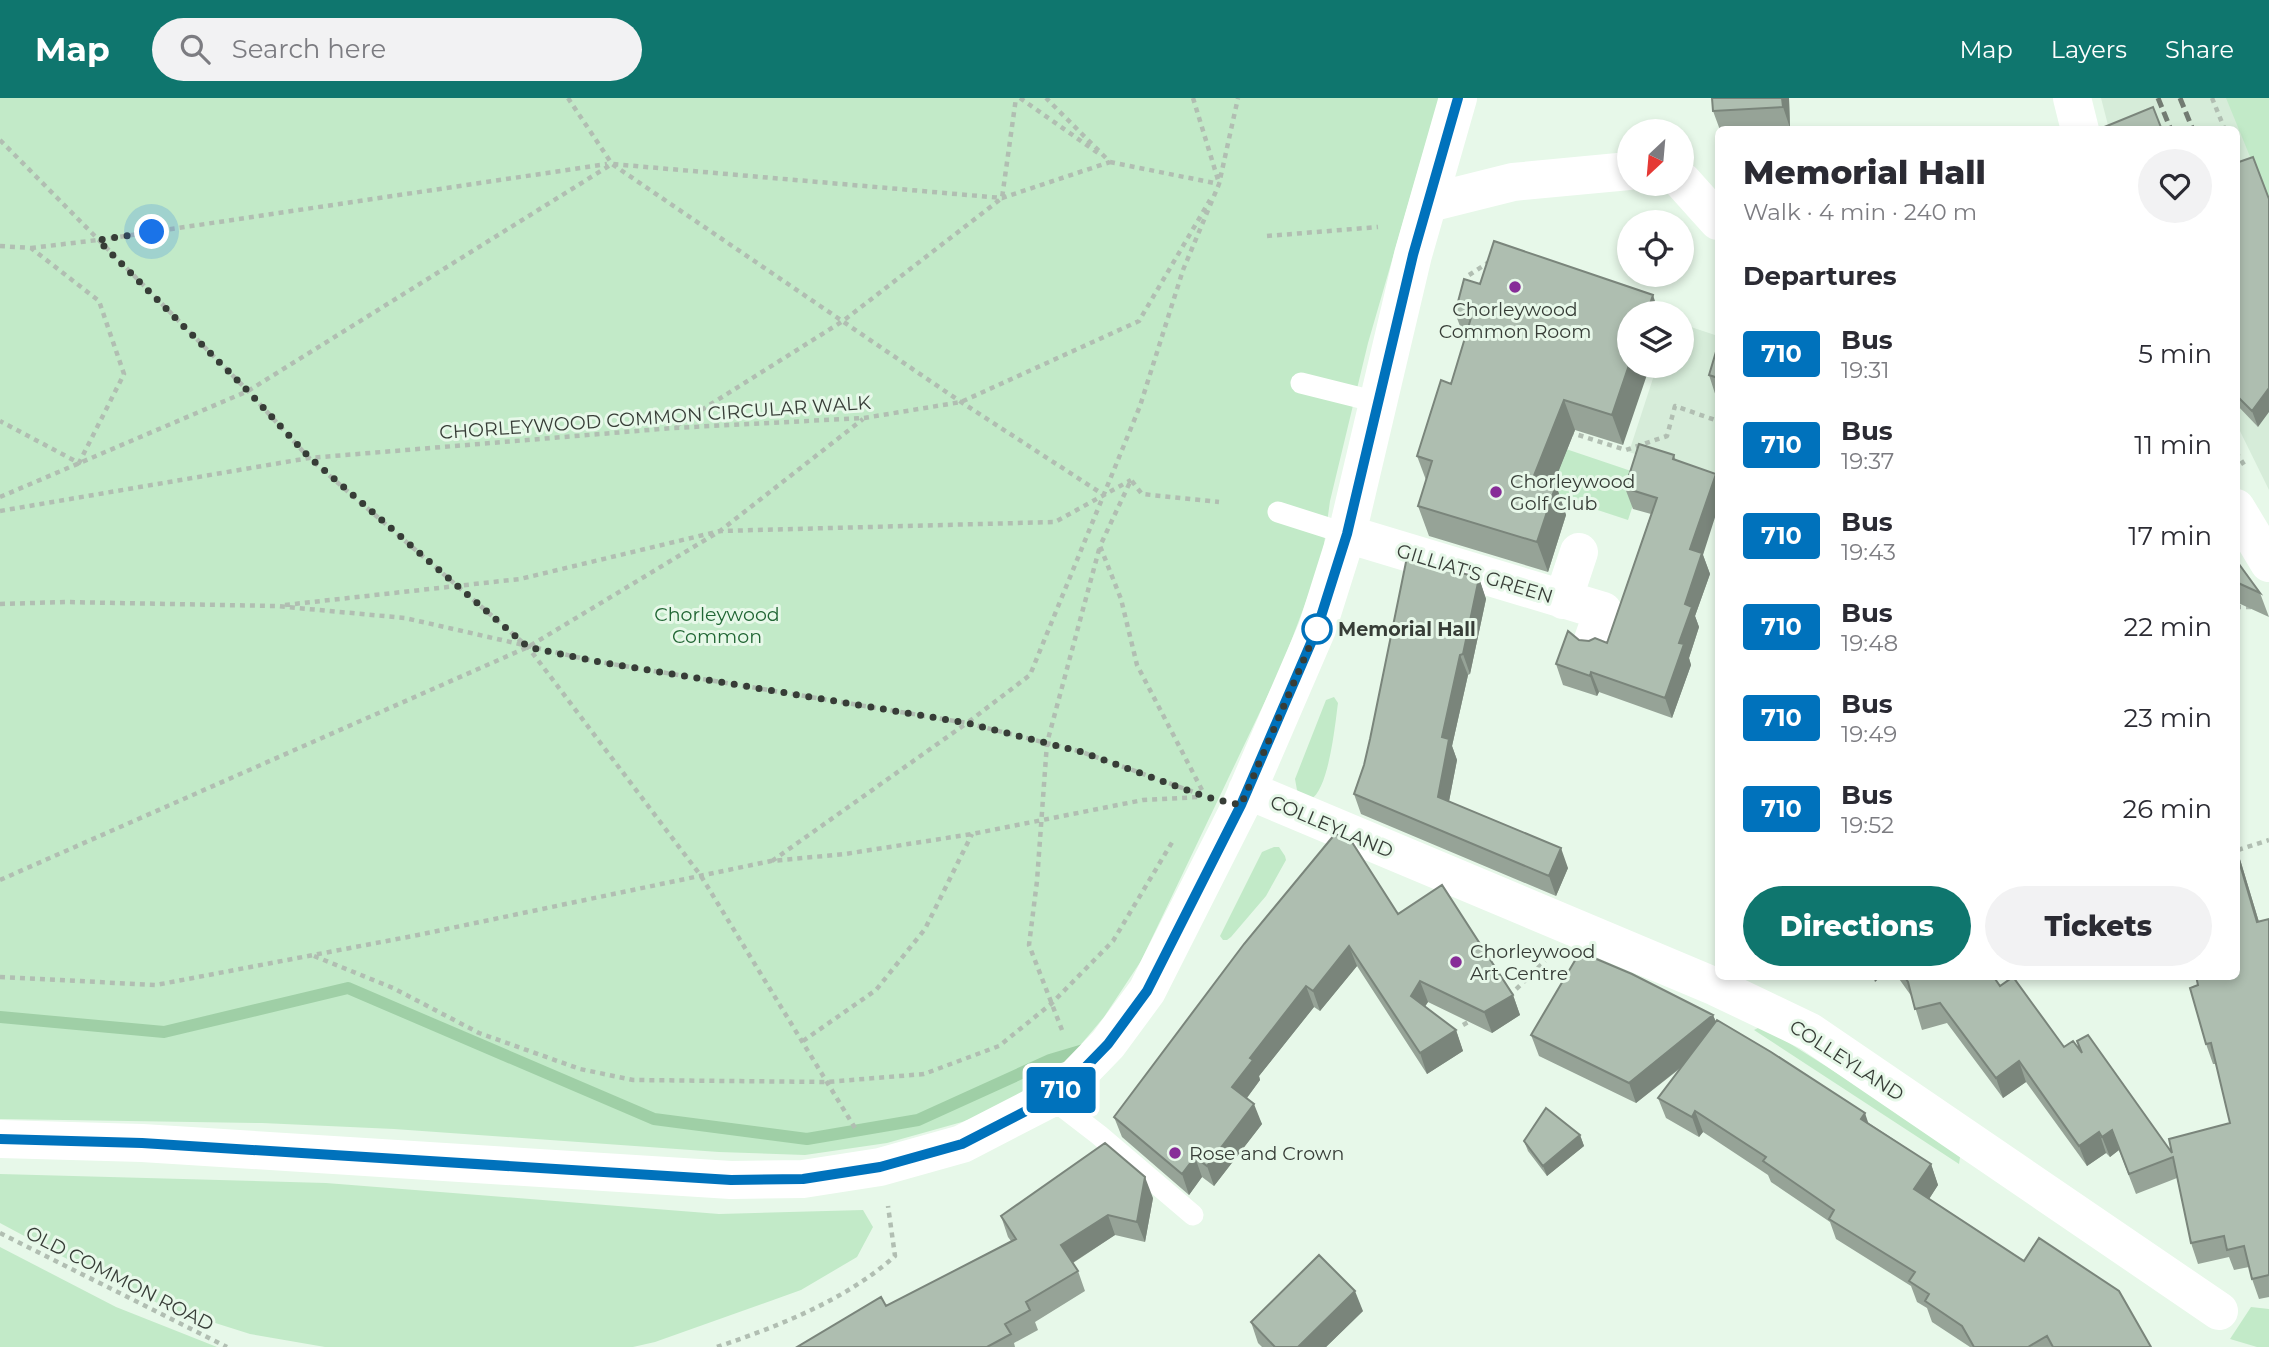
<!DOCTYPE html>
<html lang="en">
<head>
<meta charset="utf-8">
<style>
	:root { --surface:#fff; --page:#f2f2f3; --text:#2b2b33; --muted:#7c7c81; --accent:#0f766e }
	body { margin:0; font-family:Montserrat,sans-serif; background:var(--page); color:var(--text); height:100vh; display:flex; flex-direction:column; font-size:26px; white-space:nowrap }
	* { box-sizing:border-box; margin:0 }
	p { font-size:23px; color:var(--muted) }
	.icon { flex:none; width:38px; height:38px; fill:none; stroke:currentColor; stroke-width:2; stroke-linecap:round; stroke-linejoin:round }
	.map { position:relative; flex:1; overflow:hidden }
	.panel { position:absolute; left:1715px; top:28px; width:525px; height:854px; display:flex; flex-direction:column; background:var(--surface); border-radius:10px; box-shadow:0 4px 10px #0003 }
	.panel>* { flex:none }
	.badge { padding:0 14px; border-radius:5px; font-size:24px; line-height:46px }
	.needle { width:46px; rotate:206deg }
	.buttons { position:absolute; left:1617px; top:21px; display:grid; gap:14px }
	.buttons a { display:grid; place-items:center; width:77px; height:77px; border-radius:50%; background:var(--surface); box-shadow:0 4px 10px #0003; font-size:35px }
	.you { position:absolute; width:35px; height:35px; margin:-18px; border:5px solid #fff; border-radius:50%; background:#1a73e8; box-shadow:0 0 0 10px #1a73e833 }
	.map>.badge { position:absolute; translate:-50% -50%; box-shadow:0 0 0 4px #fff }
	h2 { padding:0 28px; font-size:26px; line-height:63px }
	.round { display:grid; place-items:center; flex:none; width:74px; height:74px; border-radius:37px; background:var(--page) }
	.headline { display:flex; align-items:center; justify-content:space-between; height:119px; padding:0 28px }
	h1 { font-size:33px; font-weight:800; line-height:52px }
	.cta { display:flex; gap:14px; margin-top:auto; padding:14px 28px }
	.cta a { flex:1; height:80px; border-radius:42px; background:var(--accent); color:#fff; font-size:28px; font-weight:800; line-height:80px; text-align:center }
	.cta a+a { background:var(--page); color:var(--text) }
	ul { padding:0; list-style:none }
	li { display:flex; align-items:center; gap:21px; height:91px; padding:0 28px }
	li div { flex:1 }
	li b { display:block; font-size:26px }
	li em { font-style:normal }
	li .badge { min-width:77px; font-weight:700; text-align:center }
	header { display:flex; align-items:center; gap:42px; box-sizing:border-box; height:98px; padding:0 35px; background:var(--accent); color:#fff }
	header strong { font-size:33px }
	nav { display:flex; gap:38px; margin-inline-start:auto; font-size:24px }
	.search { width:490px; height:63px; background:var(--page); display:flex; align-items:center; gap:18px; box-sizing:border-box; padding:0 24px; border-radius:38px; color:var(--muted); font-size:26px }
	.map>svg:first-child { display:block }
</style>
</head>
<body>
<header>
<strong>Map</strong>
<div class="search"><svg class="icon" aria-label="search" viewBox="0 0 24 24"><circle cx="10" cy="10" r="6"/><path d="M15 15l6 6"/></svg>Search here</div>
<nav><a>Map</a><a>Layers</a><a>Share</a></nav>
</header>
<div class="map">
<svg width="2269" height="1249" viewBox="0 0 2269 1249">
	<rect width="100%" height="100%" fill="#e7f8e9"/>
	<!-- built -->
	<path fill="#d6ecd9" d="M2101,0H2269V392L2237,327L2236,32L2109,31Z
		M1682,226L1718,238V384L1629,354L1657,268H1682Z"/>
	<!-- green -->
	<path fill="#c2eac8" d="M0,0H1439L1368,245L1330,403L1322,461L1281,570L1141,863L1104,919L1078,950L1023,997L995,1012L962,1024L887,1045L805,1057L719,1054L394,1031L262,1025L0,1021Z
		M2226,0H2269V105Z
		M1563,350L1643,377L1628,422L1549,396Z
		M1334,599L1338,605C1335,627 1329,692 1310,702L1301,701L1297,692L1295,681L1326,602Z
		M1274,749H1279L1285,758L1286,762L1266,798L1231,839L1227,842H1223L1220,838L1262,754Z
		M1762,928L1961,1053L1959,1066L1754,932Z
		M0,1076L326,1085L719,1116L863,1112L873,1129L857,1159L801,1192L655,1244L633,1249H325L250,1236L168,1210L84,1170L0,1125Z
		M0,1149L116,1209L217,1249H0Z
		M2251,1209L2269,1211V1249H2257L2230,1241Z"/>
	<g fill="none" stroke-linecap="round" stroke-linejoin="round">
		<!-- stream -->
		<path stroke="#9fcfa6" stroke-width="12" d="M0,919L164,934L348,890L654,1021L807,1041L918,1022L1050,962L1087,951"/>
		<!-- path -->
		<path stroke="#b1beb2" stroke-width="4.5" stroke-dasharray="5 5" stroke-linecap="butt" d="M568,0L612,66L961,304L1104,397
			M1020,0L1098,55
			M1193,0L1219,85
			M2212,0L2225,32
			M0,42L248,293L309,360L528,549L701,778L855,1030
			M2236,58L2241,70
			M1110,64L1219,86
			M1267,138L1378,129
			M0,148L31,150L99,203L124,276L79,365L0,323
			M31,150L98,142L607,66
			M1469,177L1489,164
			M676,328L843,223L1002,100L1016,0
			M1569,334L1626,352L1667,338L1675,308L1718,323
			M2236,354L2246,370
			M0,399L248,293L612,66L1002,100L1110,64L1046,0
			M0,413L309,360L673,330L864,320L961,304L1139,223L1210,102
			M0,506L65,504L276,508L405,520L594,563L967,625L1030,577L1140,308L1183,172L1219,86L1238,0
			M285,507L520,481L720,433L1055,424L1131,382
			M2236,509H2251
			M1202,692L1137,567L1121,501L1100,448L1131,382L1142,396L1219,404
			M2238,752L2269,742
			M772,763L967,625L1082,654L1202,697
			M0,782L528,549L720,433L863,321
			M314,858L393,890L479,935L580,971L633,982L827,984L924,976L999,948L1051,906L1113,843L1174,741
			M0,879L156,887L418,837L771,763L845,756L972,736L1143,702L1199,699
			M1509,898L1545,863
			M1463,927L1472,922
			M1062,932L1029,847L1037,783L1047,645L1100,448
			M803,943L876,892L925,831L972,736
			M0,1135L227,1249
			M717,1249C779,1228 846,1202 895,1158L888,1108"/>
		<!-- service -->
		<path stroke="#fff" stroke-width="21" d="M1301,285L1377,304
			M1278,414L1347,436
			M1051,1000L1099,1037L1193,1117"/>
		<!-- minor -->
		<path stroke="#fff" stroke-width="38" d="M2072,0L2080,32
			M1682,83L1718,123
			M1429,105L1513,84L1629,73
			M2236,410L2269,465
			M1347,436L1603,513L1593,542
			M1563,502L1579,454
			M1247,692L1716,889L1810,934L2219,1213
			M0,1041L142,1045L731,1082L803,1081L880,1069L962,1046L1051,1000L1075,980L1108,946L1147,893L1241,707L1317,531L1347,436L1413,157L1458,0"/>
		<!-- rail -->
		<path stroke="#727b72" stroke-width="5" stroke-dasharray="10 5" stroke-linecap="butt" d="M2158,0L2171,32
			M2180,0L2193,32"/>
	</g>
	<!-- wall -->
	<path fill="#96a397" d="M1789,0L1790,30L1720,32L1713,13Z
		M2236,65L2258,329L2236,306Z
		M1480,186L1653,197L1623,347L1575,332L1553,386L1556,387L1566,417L1548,474L1429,438L1418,408L1426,382L1417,358L1451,286L1465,241L1455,215Z
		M1718,247V305L1709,277Z
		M1674,357L1703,457L1710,476L1695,518L1699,529L1689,560L1691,567L1672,620L1599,594L1597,598L1563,587L1556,566L1579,542L1607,545L1651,416L1633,411L1625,390Z
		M2236,462L2260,495L2269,519L2236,504Z
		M1479,480L1486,501L1470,576L1468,577L1452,648L1457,662L1449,703L1568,770L1556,798L1361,716L1354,696L1364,667Z
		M2236,748L2259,824L2269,821V1199L2259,1201L2252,1181L2249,1169L2234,1172L2229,1159L2198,1166L2191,1145L2177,1080L2136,1096L2119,1052L2110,1059L2106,1055L2087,1068L2026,984L2003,1000L1947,925L1922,932L1912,899L1897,878H1974L2000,888L2064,949L2081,954L2172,1055L2230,1025L2216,966H2213L2206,946L2198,887Z
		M1398,816L1513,897L1520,917L1492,935L1428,904L1425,908L1456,932L1463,953L1427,976L1357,868L1320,913L1314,909L1259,978L1260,982L1247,1000L1262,1026L1214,1088L1202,1079L1189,1097L1122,1039L1114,1019L1244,846Z
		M1713,917L1716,924L1931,1066L1938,1087L1929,1101L2151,1249H1970L1932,1224L1927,1210L1917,1204L1911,1188L1836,1141L1830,1124L1771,1084L1768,1077L1703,1034L1699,1039L1666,1020L1658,1000L1682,969L1636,1005L1539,958L1531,937Z
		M1580,1037L1584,1048L1547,1078L1528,1053L1524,1043Z
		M1153,1100L1145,1144L1115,1137L1073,1165L1078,1173L1085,1193L1035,1224L1038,1232L1014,1245L1015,1249H797L886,1208L1011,1143L1008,1139L1001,1118Z
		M1363,1213L1326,1249H1262L1258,1245L1251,1224Z"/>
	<!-- shaded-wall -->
	<path fill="#7a857b" d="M1782,0H1789L1790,30L1783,9Z
		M1653,197L1659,215H1647Z
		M1629,268H1650L1623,347L1612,317Z
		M2269,290V314L2258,329L2252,313Z
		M1564,302L1575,332L1544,410L1533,380Z
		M1716,376L1718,383V410L1703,457L1710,476L1695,518L1699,529L1689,560L1691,567L1672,620L1665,600L1679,545L1685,506L1690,451Z
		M1556,387L1566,417L1548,474L1537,444Z
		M1479,480L1486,501L1470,576L1463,556Z
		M1460,557L1468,577L1452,648L1457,662L1446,719L1438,699L1442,639Z
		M1591,574L1599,594L1597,598L1590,578Z
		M2236,748L2265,844L2257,824L2236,753Z
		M1561,750L1568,770L1556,798L1549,778Z
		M1349,848L1357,868L1320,913L1313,893Z
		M1873,878H1882L1875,884Z
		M1420,883L1428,904L1419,918L1411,898Z
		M1306,888L1314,909L1259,978L1260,982L1240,1009L1232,989L1250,960Z
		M1513,897L1520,917L1492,935L1484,914Z
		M1713,917L1721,937L1636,1005L1629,985Z
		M1456,932L1463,953L1427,976L1420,955Z
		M2019,963L2026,984L2003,1000L1996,980Z
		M1254,1006L1262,1026L1214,1088L1207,1068Z
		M1695,1013L1703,1034L1699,1039L1692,1019Z
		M1865,1015L1872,1036L1861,1021Z
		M2112,1032L2119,1052L2110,1059L2102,1039Z
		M2099,1034L2106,1055L2087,1068L2079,1048Z
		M1580,1037L1584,1048L1547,1078L1543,1068Z
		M1195,1059L1202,1079L1189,1097L1182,1076Z
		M1931,1066L1938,1087L1922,1112L1914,1091Z
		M1145,1079L1153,1100L1145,1144L1137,1124Z
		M1108,1117L1115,1137L1069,1167L1061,1147Z
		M1355,1193L1363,1213L1326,1249H1298Z"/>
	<!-- building -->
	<path fill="#aebeb0" stroke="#7a857b" stroke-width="2" d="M1712,0H1782L1783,9L1713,13Z
		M2153,9L2162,32H2097Z
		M2253,59L2269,101V290L2252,313L2236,297V65Z
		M1494,143L1653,197L1647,215H1629V267L1612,317L1564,302L1533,380L1556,387L1537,444L1418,408L1432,363L1417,358L1441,282L1451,286L1471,220L1455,215L1464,181L1480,186Z
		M1718,247V280L1709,277Z
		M1639,346L1674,357L1673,361L1716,376L1690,451L1702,455L1685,506L1692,509L1679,545L1684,546L1665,600L1591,574L1590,578L1556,566L1568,533L1579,542L1589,543L1595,540L1607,545L1657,400L1625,390Z
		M1407,459L1479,480L1463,556L1460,557L1442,639L1449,641L1438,699L1561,750L1549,778L1354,696L1364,667L1370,641Z
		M2236,462L2260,495L2236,484Z
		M1335,736L1350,741L1398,816L1442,787L1513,897L1484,914L1420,883L1411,898L1456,932L1420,955L1349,848L1313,893L1306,888L1250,960L1253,962L1232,989L1254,1006L1207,1068L1195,1059L1182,1076L1114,1019L1244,846Z
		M2236,753L2257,824L2269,821V1177L2252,1181L2244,1148L2227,1152L2224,1138L2191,1145L2173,1059L2129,1076L2112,1032L2102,1039L2099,1034L2079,1048L2019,963L1996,980L1940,905L1915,911L1908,884L1904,878H1993L2000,888L2013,879L2064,949L2073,943L2082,955L2077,943L2088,937L2172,1055L2169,1041L2230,1025L2211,945L2206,946L2190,890L2198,887L2196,878H2236Z
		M1580,854L1632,876L1713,917L1629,985L1531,937Z
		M1717,922L1771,954L1865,1015L1861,1021L1931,1066L1914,1091L2024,1163L2039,1140L2119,1193L2151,1249H2053L2047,1238L2028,1249H1974L1962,1228L1925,1203L1929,1196L1909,1183L1915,1174L1829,1121L1834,1112L1763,1063L1766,1059L1695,1013L1692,1019L1658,1000Z
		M1546,1010L1580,1037L1543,1068L1524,1043Z
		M1105,1045L1145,1079L1137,1124L1108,1117L1061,1147L1078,1173L1026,1204L1030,1212L1005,1226L1011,1236L987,1249H797L881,1199L886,1208L1016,1141L1001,1118Z
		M1319,1157L1355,1193L1298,1249H1275L1251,1224Z"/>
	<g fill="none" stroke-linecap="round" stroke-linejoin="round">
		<!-- line casing -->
		<g stroke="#fff" stroke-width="16">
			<path id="line" d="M0,1041L142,1045L731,1082L803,1081L854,1073L880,1069L962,1046L1051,1000L1075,980L1108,946L1147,893L1241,707L1317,531L1347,436L1413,157L1458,0"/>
		</g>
		<!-- line -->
		<use href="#line" stroke="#0072bc" stroke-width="10"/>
		<!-- walk -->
		<path stroke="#373d37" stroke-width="7" stroke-dasharray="0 12.6" d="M152,134L98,142L248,293L309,359L528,549L594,563L967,625L1082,654L1206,699L1241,707L1317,531"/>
	</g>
	<!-- markers -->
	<g fill="#872d98" stroke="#e7f8e9" stroke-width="2.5">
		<circle cx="1515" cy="189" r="7"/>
		<circle cx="1496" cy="394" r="7"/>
		<circle cx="1456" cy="864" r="7"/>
		<circle cx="1175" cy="1055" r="7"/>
	</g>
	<circle fill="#fff" stroke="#0072bc" stroke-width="3.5" cx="1317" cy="531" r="14"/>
	<g text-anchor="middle" stroke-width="6" stroke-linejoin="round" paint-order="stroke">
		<!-- poi labels -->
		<g font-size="19" fill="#373d37" stroke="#e7f8e9" text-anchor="start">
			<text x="1515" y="218" text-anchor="middle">Chorleywood<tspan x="1515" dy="22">Common Room</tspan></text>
			<text x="1510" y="390">Chorleywood<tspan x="1510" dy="22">Golf Club</tspan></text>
			<text x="1470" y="860">Chorleywood<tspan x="1470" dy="22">Art Centre</tspan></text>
			<text x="1189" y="1062">Rose and Crown</text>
		</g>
		<!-- street labels -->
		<g font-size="19" fill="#373d37" stroke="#e7f8e9">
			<text transform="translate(655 319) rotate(-4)" y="7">CHORLEYWOOD COMMON CIRCULAR WALK</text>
			<text transform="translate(1475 475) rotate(17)" y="7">GILLIAT'S GREEN</text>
			<text transform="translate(1332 728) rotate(23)" y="7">COLLEYLAND</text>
			<text transform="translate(1847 962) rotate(33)" y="7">COLLEYLAND</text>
			<text transform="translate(120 1180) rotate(27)" y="7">OLD COMMON ROAD</text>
		</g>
		<!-- park labels -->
		<g font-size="19" fill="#216634" stroke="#e7f8e9">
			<text x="717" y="523">Chorleywood<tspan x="717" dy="22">Common</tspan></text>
		</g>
		<!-- stop labels -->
		<g font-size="19" font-weight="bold" fill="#373d37" stroke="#e7f8e9" text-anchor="start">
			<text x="1338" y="538">Memorial Hall</text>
		</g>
	</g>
</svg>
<div class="buttons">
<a><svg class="needle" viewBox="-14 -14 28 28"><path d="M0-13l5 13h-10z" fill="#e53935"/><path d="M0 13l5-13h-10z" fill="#7c7c81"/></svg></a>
<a><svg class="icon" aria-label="locate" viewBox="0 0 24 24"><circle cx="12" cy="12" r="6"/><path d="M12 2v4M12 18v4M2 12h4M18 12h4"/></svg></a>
<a><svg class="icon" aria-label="layers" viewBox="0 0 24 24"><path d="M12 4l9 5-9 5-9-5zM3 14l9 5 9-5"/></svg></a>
</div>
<div class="you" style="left:152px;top:134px"></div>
<b class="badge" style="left:1061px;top:992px;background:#0072bc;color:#fff">710</b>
<section class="panel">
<div class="headline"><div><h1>Memorial Hall</h1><p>Walk · 4 min · 240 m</p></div><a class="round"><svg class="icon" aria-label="heart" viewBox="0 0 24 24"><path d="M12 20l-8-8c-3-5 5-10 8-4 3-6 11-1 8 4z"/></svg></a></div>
<h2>Departures</h2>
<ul>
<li><span class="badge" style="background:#0072bc;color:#fff">710</span><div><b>Bus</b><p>19:31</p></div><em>5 min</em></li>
<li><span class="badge" style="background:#0072bc;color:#fff">710</span><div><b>Bus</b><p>19:37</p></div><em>11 min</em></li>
<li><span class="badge" style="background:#0072bc;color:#fff">710</span><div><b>Bus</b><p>19:43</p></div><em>17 min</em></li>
<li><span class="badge" style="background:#0072bc;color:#fff">710</span><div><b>Bus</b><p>19:48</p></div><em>22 min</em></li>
<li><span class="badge" style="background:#0072bc;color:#fff">710</span><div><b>Bus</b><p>19:49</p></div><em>23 min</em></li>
<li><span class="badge" style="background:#0072bc;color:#fff">710</span><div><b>Bus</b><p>19:52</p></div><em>26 min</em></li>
</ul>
<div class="cta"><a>Directions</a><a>Tickets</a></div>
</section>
</div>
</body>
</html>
